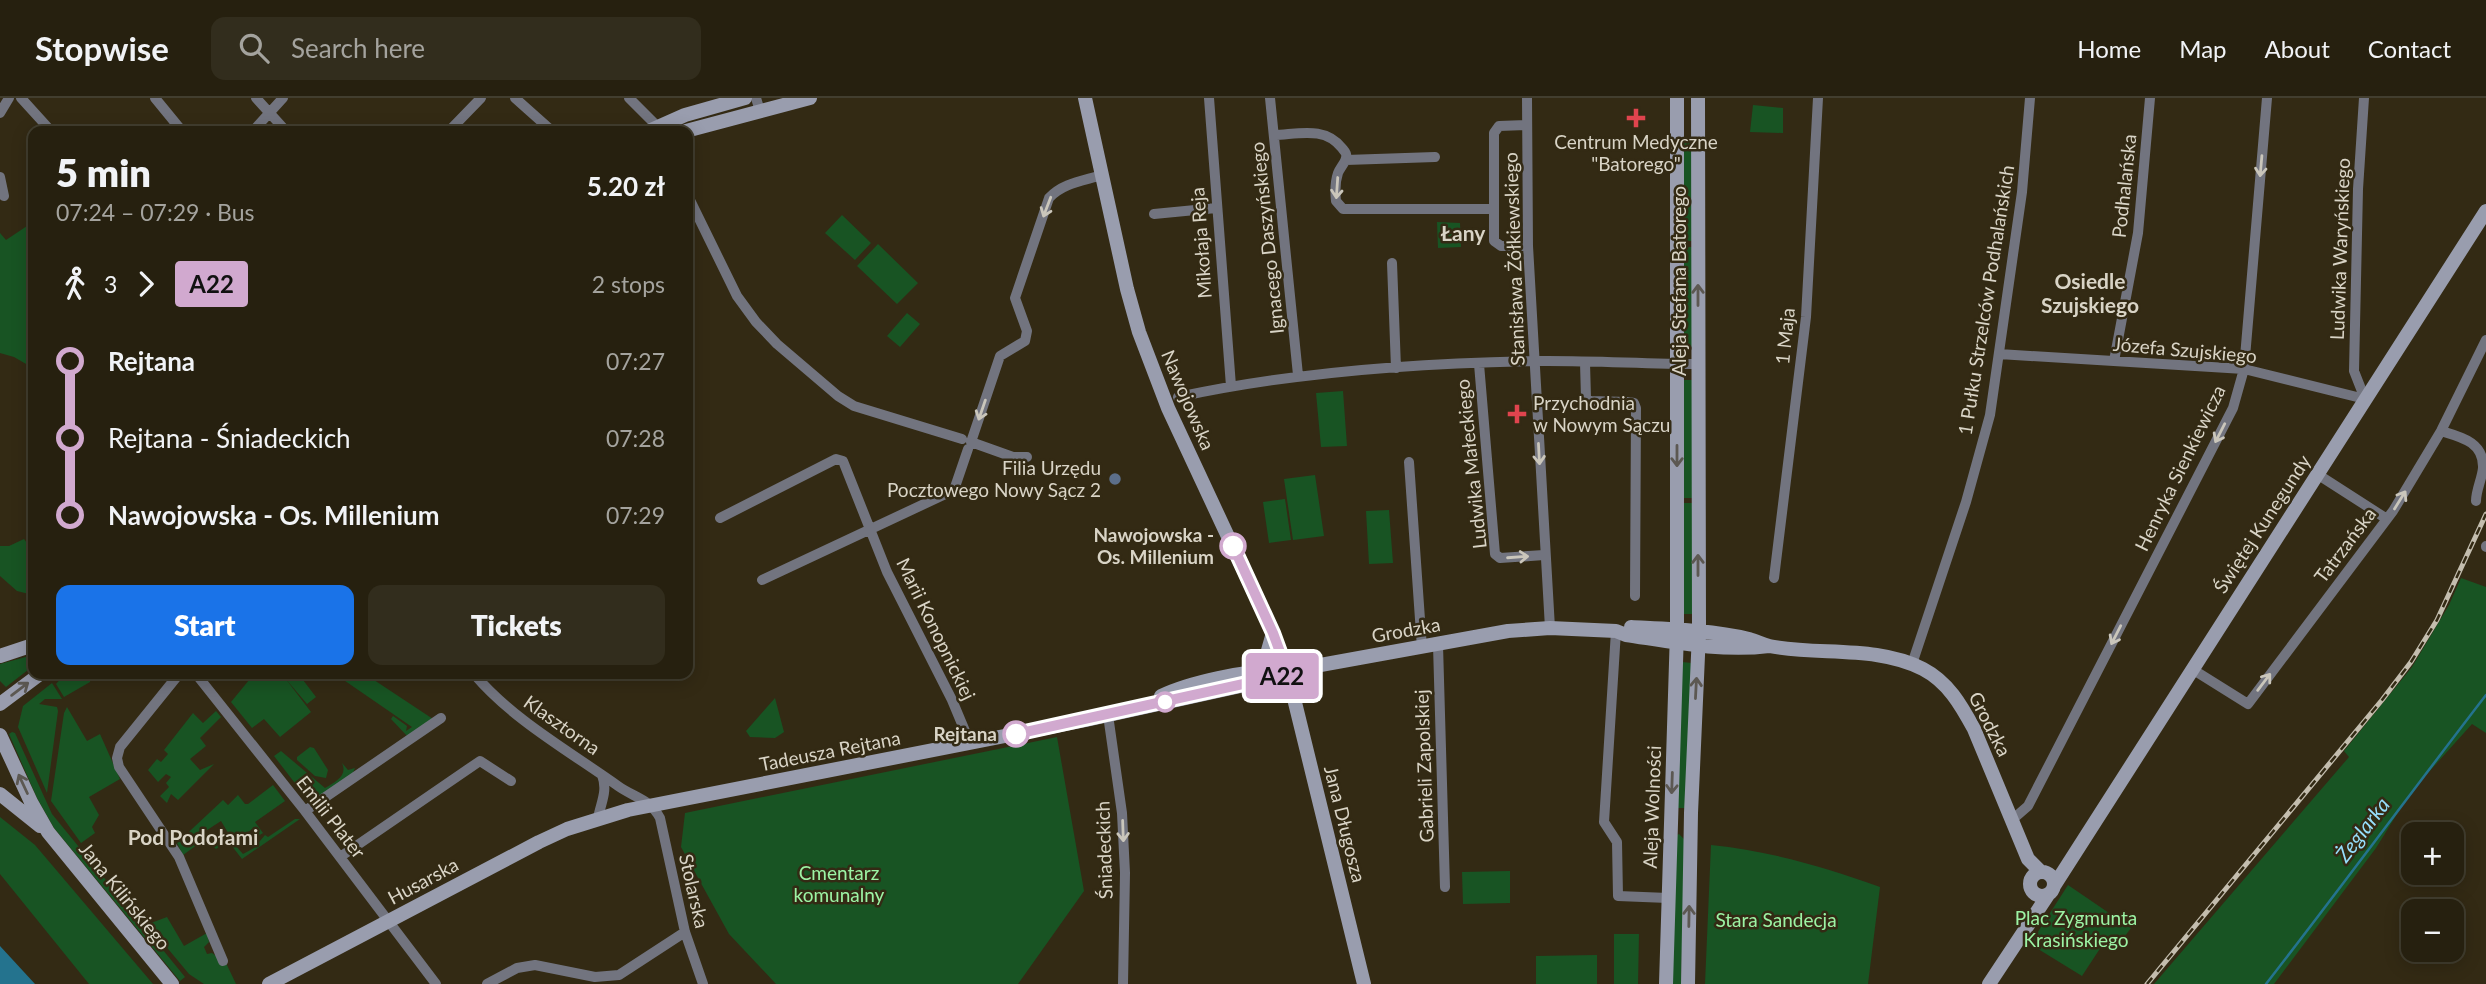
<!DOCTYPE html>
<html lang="en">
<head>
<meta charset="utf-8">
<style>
	:root { --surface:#26200f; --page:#322d1d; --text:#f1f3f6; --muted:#a4a39e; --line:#423e2f; --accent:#1a73e8 }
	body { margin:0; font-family:Lato,sans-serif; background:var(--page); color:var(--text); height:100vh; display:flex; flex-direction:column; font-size:26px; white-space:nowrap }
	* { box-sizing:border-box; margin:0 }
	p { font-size:23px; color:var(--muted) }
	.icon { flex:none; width:38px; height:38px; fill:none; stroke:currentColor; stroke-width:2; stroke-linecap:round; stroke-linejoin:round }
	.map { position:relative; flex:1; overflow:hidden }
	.sheet { position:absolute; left:28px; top:28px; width:665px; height:553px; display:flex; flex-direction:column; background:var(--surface); border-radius:14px; box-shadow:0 4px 18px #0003,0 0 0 2px var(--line) }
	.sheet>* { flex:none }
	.badge { padding:0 14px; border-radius:5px; font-size:24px; line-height:46px }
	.tools { position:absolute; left:2401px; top:724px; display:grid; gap:14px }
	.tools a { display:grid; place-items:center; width:63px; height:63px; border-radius:14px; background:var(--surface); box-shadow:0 4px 18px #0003,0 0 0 2px var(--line); font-size:35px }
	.map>.badge { position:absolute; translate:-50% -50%; box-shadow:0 0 0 4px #fff }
	.legs { display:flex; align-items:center; gap:10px; height:77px; padding:0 28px; font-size:23px }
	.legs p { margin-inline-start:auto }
	.summary { display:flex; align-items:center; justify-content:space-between; height:119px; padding:0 28px }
	h1 { font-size:38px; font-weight:800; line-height:52px }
	.primary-button { display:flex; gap:14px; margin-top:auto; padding:14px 28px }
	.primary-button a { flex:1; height:80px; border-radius:14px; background:var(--accent); color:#fff; font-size:28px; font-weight:800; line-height:80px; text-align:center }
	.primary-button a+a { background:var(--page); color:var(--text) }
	ul { padding:0 28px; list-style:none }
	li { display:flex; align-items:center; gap:24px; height:77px; font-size:26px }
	li i { display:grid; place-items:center; width:10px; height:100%; margin:0 9px; background:currentColor }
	li i::after { content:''; width:18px; height:18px; margin:-9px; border:5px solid; border-radius:50%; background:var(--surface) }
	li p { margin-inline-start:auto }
	li:first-child i { background:linear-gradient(#0000 50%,currentColor 0) }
	li:last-child i { background:linear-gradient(currentColor 50%,#0000 0) }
	header { display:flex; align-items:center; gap:42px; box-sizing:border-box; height:98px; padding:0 35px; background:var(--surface); border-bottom:2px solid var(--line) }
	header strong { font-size:33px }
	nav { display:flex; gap:38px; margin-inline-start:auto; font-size:24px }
	.search { width:490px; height:63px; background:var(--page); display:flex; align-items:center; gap:18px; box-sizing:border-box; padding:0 24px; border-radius:14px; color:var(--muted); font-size:26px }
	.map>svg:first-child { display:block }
</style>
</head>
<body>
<header>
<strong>Stopwise</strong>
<div class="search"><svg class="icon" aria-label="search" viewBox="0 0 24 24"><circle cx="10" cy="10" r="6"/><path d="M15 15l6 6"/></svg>Search here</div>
<nav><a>Home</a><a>Map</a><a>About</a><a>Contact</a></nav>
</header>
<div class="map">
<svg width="2486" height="886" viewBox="0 0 2486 886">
	<rect width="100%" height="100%" fill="#332a14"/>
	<!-- green -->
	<path fill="#185423" d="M1753,7L1783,10V35L1750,34Z
		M1682,41H1692V143H1682Z
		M842,117L871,145L855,162L825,135Z
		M33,124V270L14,259L0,255V135L6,142Z
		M1437,124L1460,125L1461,149L1438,150Z
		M878,146L918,185L897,206L857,168Z
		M1682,149H1692L1693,249H1682Z
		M907,215L920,226L900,249L887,238Z
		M1682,282H1692V400H1682Z
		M1343,293L1347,348L1321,349L1316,295Z
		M1315,377L1324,438L1293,442L1284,381Z
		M1285,401L1291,442L1269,445L1263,404Z
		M1682,405H1692V516H1682Z
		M1389,412L1393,465L1369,466L1366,413Z
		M24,441L33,453V500L29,496L17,493L0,478V448H9Z
		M2461,480L2486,489V635L2472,626L2410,695L2376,750L2274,886H2154L2349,659L2344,653L2412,569L2449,507Z
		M33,557V568L6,589L0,583V566Z
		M1682,564L1692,565L1685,710H1676Z
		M65,576H86L91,579L90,584L64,599L56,586Z
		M254,576H311L303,582L316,599L307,606L285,580L311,614L280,639L264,621L252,630L231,604Z
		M335,576H365L433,621L408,639L391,621L393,618L407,628L406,633L412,629Z
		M52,585L62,601H45L39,606L57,609L58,613L47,695L18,629L23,608Z
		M775,600L784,634L775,640L750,639L746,633Z
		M67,609L87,643L100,636L120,681L89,699L99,717L92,729L95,735L81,745L51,703L64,615Z
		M216,613L221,619L200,640L206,648L190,661L200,672L214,666L178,702L171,696L167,705L160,698L169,689L166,685L171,679L166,676L158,684L148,672L157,661L161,664L168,656L164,652L193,615L203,625Z
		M12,634L15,635L52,716L185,879L180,883L54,730L37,700L9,636Z
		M1057,639L1084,793L1018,886H776L729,836L681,749L685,715Z
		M310,649L314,650L328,672L326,680L315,678L297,662V659Z
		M281,653L325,690C335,684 348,678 342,665L348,672L355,670L352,677L311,706L274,658Z
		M273,687L285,703L255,724L263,735L258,738L252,731L234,746L243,756L254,750L265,737L268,739L295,721H300L242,761L228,743L216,751L214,749L230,738L221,723L198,738L201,744L183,757L177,745L223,702L228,707L238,697L245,706H248Z
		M0,719L35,747L153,886H89L0,776Z
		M1679,736L1685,742L1681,886H1672L1677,737Z
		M1711,747C1770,753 1825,769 1880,789L1868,886H1705Z
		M1510,773V805L1463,806L1462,774Z
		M2068,787L2131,830L2119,846L2101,849L2082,878L2030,846Z
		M122,790L151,825L167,819L184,848L207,835L209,844L204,849L207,856L212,855L226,865L236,886H204L189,876L119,792Z
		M1614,836H1639L1638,886H1614Z
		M1597,857V886H1536V858Z"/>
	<!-- water -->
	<path fill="#24738e" d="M0,848L35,886H0Z"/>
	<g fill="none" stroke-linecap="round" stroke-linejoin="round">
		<!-- stream -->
		<path stroke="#24738e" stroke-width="2.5" d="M2266,886C2340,791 2412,693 2486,597"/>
		<!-- street -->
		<path stroke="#72747f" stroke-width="10" d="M21,0L51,33
			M155,0L182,33
			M256,0L286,33
			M515,0L552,33
			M629,0L657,28
			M756,0L760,13
			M1209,0L1231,288
			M1270,0L1298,277
			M1527,0L1528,148L1550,530
			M2364,0L2358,91L2354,273L2365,301
			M0,15L9,0
			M1527,27L1499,28L1494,35V143L1501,148H1528
			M253,33L283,0
			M449,33L481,0
			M1274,37C1299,36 1325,28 1342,50C1345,54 1347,55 1346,60C1345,65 1340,70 1338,75C1335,84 1335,94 1336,103L1343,111H1494
			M1346,62L1435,59
			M0,79L4,98
			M688,98L737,198L756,224L777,246L838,298L854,308L962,341
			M1154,116L1216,110
			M1392,165L1396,270
			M1999,256L2244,271L2365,301
			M2114,263L2138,135L2150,0
			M1585,265L1586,300L1590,303L1628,304L1634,305L1636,310L1635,498
			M1479,266L1495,456L1500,460L1544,457
			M1178,299C1294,274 1414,265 1533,263C1588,262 1643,266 1698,266
			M2441,333C2461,339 2484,344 2483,370C2482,381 2476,392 2476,403
			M1027,359H1013L971,344L1000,258L1025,243L1027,233L1015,200L1049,100C1063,85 1083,83 1102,77
			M1409,364L1422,550
			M2317,376L2387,421
			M720,420L836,361L843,363L887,474L952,602L970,645
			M2486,449V448
			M1774,480L1806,219L1818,0
			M762,482L954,392L968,351
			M1616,533L1604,724L1617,744L1618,798L1668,800
			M1438,547L1445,789
			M1912,566L1966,404L1990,317L2022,94L2030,0
			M2192,571L2248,606L2393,413L2441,333L2486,242
			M179,576L120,649L117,660L119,669L179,759L223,863
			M196,576L305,713L436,886
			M474,576C513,622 569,653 618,688C635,700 650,701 660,720L685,834L703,886
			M1108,617L1122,715L1125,775L1123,886
			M305,713L441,620
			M598,720C601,704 608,693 602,677
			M2013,721L2028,708L2233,310L2244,271L2267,0
			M340,759L480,663L511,683
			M487,886L517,870L535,867L595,879L619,877L685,834"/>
		<!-- secondary -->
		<path stroke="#999dae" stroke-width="14" d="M1085,0L1127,191L1139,234L1168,310L1273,535L1288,576L1364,886
			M649,33L685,17L745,0
			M686,33L810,0
			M1631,529C1669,531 1711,532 1749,541C1756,543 1762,546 1769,548C1819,558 1876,547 1923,571C1948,584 1961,607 1974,631L2028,761L2041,774
			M0,558L33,547
			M1255,574L1267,556L1273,535
			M1161,598C1188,585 1248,571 1277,574
			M0,606L40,576
			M0,637L31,704L48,734L172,886
			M0,696L40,728
			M2030 786a12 12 0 1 1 24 0a12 12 0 1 1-24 0Z
			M2054,788L2486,113
			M269,886L539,744L567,731L628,712L1086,622L1268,582L1315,568L1508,533L1550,530L1616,533L1626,537C1673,544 1722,554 1769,548
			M1666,886L1677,533V0
			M1688,886L1691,715L1699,535L1698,0
			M1989,886L2048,797"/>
		<!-- rail casing -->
		<g stroke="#c3bdae" stroke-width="5">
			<path id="rail" d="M2147,886L2382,602L2411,564L2437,522L2486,416"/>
		</g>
		<!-- rail -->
		<use href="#rail" stroke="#332a14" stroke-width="2.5" stroke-dasharray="8" stroke-linecap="butt"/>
	</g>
	<!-- one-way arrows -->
	<defs><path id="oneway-shaft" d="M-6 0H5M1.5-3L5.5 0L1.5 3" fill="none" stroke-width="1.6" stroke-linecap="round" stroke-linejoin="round" transform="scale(1.75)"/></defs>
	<g stroke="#cac6bb">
		<use href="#oneway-shaft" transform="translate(2261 68) rotate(95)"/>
		<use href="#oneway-shaft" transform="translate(1337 90) rotate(94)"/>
		<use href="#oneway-shaft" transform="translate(1047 109) rotate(111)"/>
		<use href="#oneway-shaft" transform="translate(982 312) rotate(109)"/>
		<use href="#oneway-shaft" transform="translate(2220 335) rotate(117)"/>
		<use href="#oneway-shaft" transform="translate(1539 356) rotate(87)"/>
		<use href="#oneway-shaft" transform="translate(2400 402) rotate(-58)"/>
		<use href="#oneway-shaft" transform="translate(1518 459) rotate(-4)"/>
		<use href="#oneway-shaft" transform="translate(2116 537) rotate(117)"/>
		<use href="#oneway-shaft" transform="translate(2264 584) rotate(-53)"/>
		<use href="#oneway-shaft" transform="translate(1123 733) rotate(88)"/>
	</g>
	<g stroke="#5c5852">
		<use href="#oneway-shaft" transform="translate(1698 197) rotate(-90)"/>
		<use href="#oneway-shaft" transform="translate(1677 358) rotate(90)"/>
		<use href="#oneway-shaft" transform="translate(1698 467) rotate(-90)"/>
		<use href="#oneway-shaft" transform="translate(1696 590) rotate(-87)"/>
		<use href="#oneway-shaft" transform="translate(20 591) rotate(-37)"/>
		<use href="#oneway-shaft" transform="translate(1672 685) rotate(92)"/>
		<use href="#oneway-shaft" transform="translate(23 686) rotate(-115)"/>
		<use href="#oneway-shaft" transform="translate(1689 818) rotate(-89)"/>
	</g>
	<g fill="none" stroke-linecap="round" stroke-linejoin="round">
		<!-- line-1 casing -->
		<g stroke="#fff" stroke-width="16">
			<path id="line-1" d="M1016,636L1288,576L1273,535L1233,448"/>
		</g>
		<!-- line-1 -->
		<use href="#line-1" stroke="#d1a9cf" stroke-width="10"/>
	</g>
	<!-- markers -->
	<g fill="#e0444e" stroke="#332a14" stroke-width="2.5">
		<path d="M1632.5 9.5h7v7h7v7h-7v7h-7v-7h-7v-7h7z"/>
		<path d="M1513.5 305.5h7v7h7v7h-7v7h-7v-7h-7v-7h7z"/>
	</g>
	<circle fill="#5c6f8a" stroke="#332a14" stroke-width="2.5" cx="1115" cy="381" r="7"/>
	<g fill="#fff" stroke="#d1a9cf" stroke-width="3.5">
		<circle cx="1233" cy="448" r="12"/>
		<circle cx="1165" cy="604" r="9"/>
		<circle cx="1016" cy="636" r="12"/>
	</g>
	<g text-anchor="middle" stroke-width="5" stroke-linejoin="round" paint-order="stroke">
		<!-- poi labels -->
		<g font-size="19" fill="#d9d4c6" stroke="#332a14">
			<text x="1636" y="51">Centrum Medyczne<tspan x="1636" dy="22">"Batorego"</tspan></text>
			<text x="1533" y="312" text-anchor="start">Przychodnia<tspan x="1533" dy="22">w Nowym Sączu</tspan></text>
			<text x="1101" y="377" text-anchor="end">Filia Urzędu<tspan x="1101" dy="22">Pocztowego Nowy Sącz 2</tspan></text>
		</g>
		<!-- street labels -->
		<g font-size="19" fill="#d9d4c6" stroke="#332a14">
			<text transform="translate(2124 88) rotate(-84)" y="7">Podhalańska</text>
			<text transform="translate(1267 140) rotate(-96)" y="7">Ignacego Daszyńskiego</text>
			<text transform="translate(1201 145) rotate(-94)" y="7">Mikołaja Reja</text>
			<text transform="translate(2340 151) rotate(-88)" y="7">Ludwika Waryńskiego</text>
			<text transform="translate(1514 161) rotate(-92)" y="7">Stanisława Żółkiewskiego</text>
			<text transform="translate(1679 183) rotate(-90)" y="7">Aleja Stefana Batorego</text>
			<text transform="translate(1986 202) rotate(-81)" y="7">1 Pułku Strzelców Podhalańskich</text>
			<text transform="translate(1785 238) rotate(-84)" y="7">1 Maja</text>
			<text transform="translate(2185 252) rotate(5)" y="7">Józefa Szujskiego</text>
			<text transform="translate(1188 302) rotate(67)" y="7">Nawojowska</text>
			<text transform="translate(1471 366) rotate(-96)" y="7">Ludwika Małeckiego</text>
			<text transform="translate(2180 370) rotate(-64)" y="7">Henryka Sienkiewicza</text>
			<text transform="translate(2262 426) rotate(-57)" y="7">Świętej Kunegundy</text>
			<text transform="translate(2345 447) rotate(-53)" y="7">Tatrzańska</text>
			<text transform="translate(936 531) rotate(64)" y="7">Marii Konopnickiej</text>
			<text transform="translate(1406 532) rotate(-10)" y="7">Grodzka</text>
			<text transform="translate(1990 626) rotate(63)" y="7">Grodzka</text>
			<text transform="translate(562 627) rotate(35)" y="7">Klasztorna</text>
			<text transform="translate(830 653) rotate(-11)" y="7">Tadeusza Rejtana</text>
			<text transform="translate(1424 668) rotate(-92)" y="7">Gabrieli Zapolskiej</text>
			<text transform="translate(1652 709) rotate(-88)" y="7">Aleja Wolności</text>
			<text transform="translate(331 719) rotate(52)" y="7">Emilii Plater</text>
			<text transform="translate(1345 726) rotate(76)" y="7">Jana Długosza</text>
			<text transform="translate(1104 752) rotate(-92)" y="7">Śniadeckich</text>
			<text transform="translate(423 783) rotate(-28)" y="7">Husarska</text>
			<text transform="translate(694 793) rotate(77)" y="7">Stolarska</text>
			<text transform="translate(125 798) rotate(51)" y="7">Jana Kilińskiego</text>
		</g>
		<!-- stop labels -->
		<g font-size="19" font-weight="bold" fill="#d9d4c6" stroke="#332a14" text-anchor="end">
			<text x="1214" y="444">Nawojowska -<tspan x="1214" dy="22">Os. Millenium</tspan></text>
			<text x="997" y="643">Rejtana</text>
		</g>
		<!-- park labels -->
		<g font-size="19" fill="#9cf3a4" stroke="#332a14">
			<text x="839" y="782">Cmentarz<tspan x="839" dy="22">komunalny</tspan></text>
			<text x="2076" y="827">Plac Zygmunta<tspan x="2076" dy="22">Krasińskiego</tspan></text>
			<text x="1776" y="829">Stara Sandecja</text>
		</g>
		<!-- neighbourhood labels -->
		<g font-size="21" font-weight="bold" fill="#d9d4c6" stroke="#332a14">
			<text x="1463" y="143">Łany</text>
			<text x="2090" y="191">Osiedle<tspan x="2090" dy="24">Szujskiego</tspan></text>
			<text x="193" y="747">Pod Podołami</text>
		</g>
		<!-- water labels -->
		<g font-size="21" font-style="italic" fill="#96defb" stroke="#332a14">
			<text transform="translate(2363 732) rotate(-53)" y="7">Żeglarka</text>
		</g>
	</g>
</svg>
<div class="tools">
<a>+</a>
<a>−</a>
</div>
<b class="badge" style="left:1282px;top:578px;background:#d1a9cf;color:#111">A22</b>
<section class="sheet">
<div class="summary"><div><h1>5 min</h1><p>07:24 – 07:29 · Bus</p></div><b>5.20 zł</b></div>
<div class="legs"><svg class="icon" aria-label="walk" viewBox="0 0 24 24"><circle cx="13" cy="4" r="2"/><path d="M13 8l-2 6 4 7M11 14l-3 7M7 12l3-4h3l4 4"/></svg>3<svg class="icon" aria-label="forward" viewBox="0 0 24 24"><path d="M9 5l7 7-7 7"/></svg><b class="badge" style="background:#d1a9cf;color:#111">A22</b><p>2 stops</p></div>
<ul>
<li><i style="color:#d1a9cf"></i><b>Rejtana</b><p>07:27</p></li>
<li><i style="color:#d1a9cf"></i><span>Rejtana - Śniadeckich</span><p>07:28</p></li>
<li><i style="color:#d1a9cf"></i><b>Nawojowska - Os. Millenium</b><p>07:29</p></li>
</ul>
<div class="primary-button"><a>Start</a><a>Tickets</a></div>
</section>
</div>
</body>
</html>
